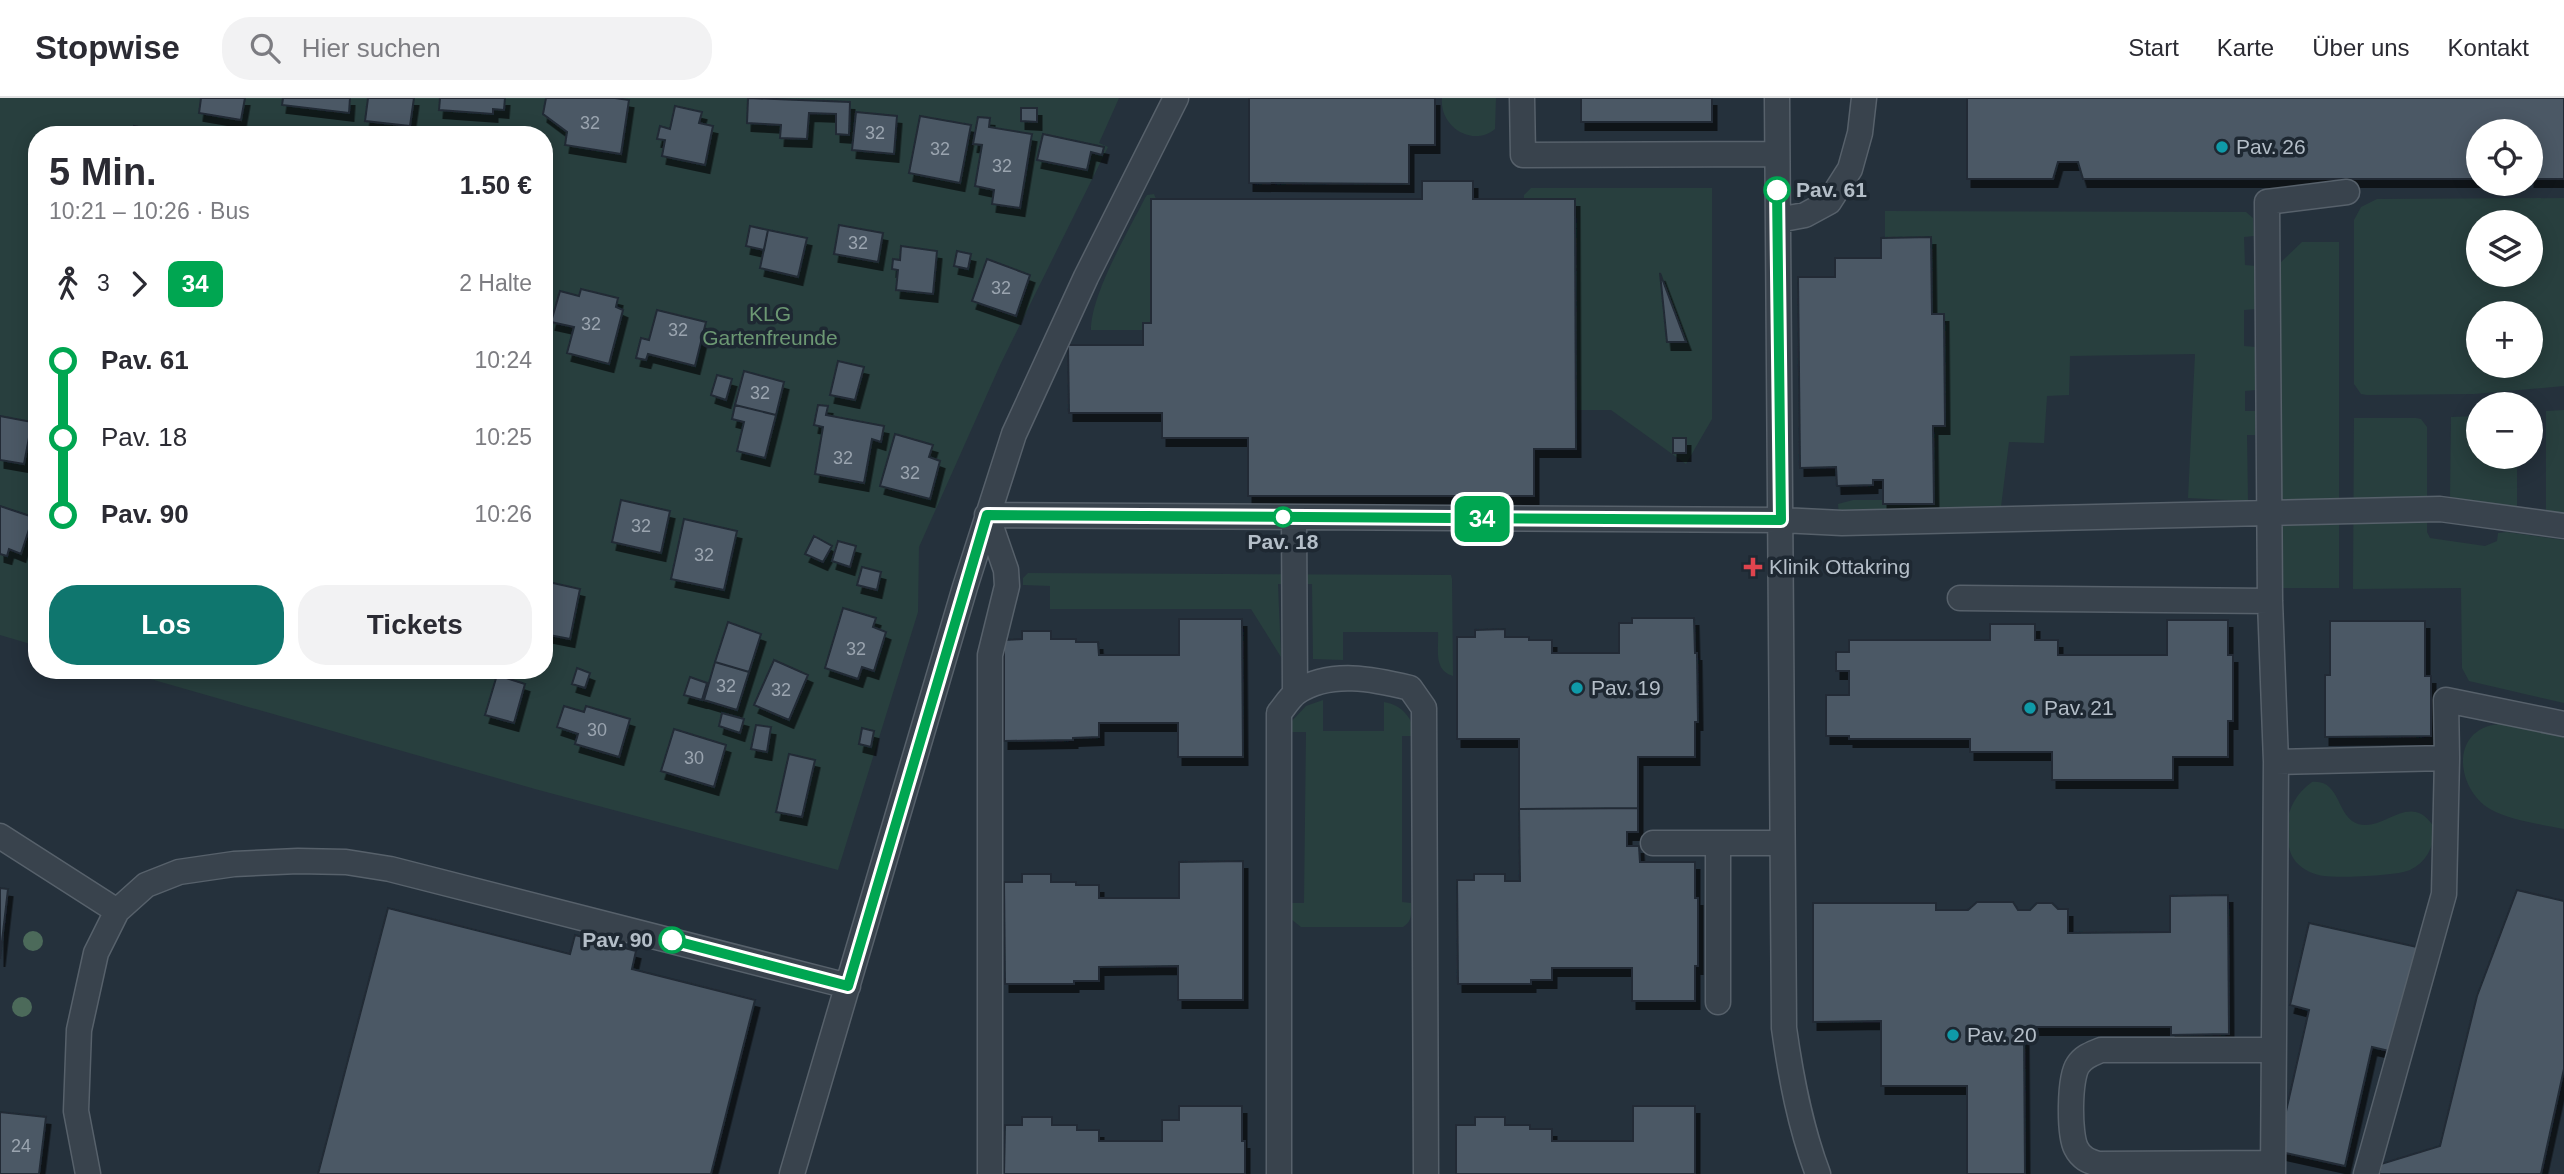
<!DOCTYPE html>
<html lang="de">
<head>
<meta charset="utf-8">
<style>
	:root { --surface:#fff; --page:#f2f2f3; --text:#2b2b33; --muted:#7c7c81; --line:#e1e1e2; --accent:#0f766e }
	body { margin:0; font-family:Arial,sans-serif; background:var(--page); color:var(--text); height:100vh; display:flex; flex-direction:column; font-size:26px; white-space:nowrap }
	* { box-sizing:border-box; margin:0 }
	p { font-size:23px; color:var(--muted) }
	.icon { flex:none; width:38px; height:38px; fill:none; stroke:currentColor; stroke-width:2; stroke-linecap:round; stroke-linejoin:round }
	.map { position:relative; flex:1; overflow:hidden }
	.drawer { position:absolute; left:28px; top:28px; width:525px; height:553px; display:flex; flex-direction:column; background:var(--surface); border-radius:28px; box-shadow:0 4px 18px #0003 }
	.drawer>* { flex:none }
	.badge { padding:0 14px; border-radius:10px; font-size:24px; line-height:46px }
	.fabs { position:absolute; left:2466px; top:21px; display:grid; gap:14px }
	.fabs a { display:grid; place-items:center; width:77px; height:77px; border-radius:50%; background:var(--surface); box-shadow:0 4px 18px #0003; font-size:35px }
	.map>.badge { position:absolute; translate:-50% -50%; box-shadow:0 0 0 4px #fff }
	.legs { display:flex; align-items:center; gap:10px; height:77px; padding:0 21px; font-size:23px }
	.legs p { margin-inline-start:auto }
	.overview { display:flex; align-items:center; justify-content:space-between; height:119px; padding:0 21px }
	h1 { font-size:38px; font-weight:800; line-height:52px }
	.primary-button { display:flex; gap:14px; margin-top:auto; padding:14px 21px }
	.primary-button a { flex:1; height:80px; border-radius:28px; background:var(--accent); color:#fff; font-size:28px; font-weight:800; line-height:80px; text-align:center }
	.primary-button a+a { background:var(--page); color:var(--text) }
	ul { padding:0 21px; list-style:none }
	li { display:flex; align-items:center; gap:24px; height:77px; font-size:26px }
	li i { display:grid; place-items:center; width:10px; height:100%; margin:0 9px; background:currentColor }
	li i::after { content:''; width:18px; height:18px; margin:-9px; border:5px solid; border-radius:50%; background:var(--surface) }
	li p { margin-inline-start:auto }
	li:first-child i { background:linear-gradient(#0000 50%,currentColor 0) }
	li:last-child i { background:linear-gradient(currentColor 50%,#0000 0) }
	header { display:flex; align-items:center; gap:42px; box-sizing:border-box; height:98px; padding:0 35px; background:var(--surface); border-bottom:2px solid var(--line) }
	header strong { font-size:33px }
	nav { display:flex; gap:38px; margin-inline-start:auto; font-size:24px }
	.search { width:490px; height:63px; background:var(--page); display:flex; align-items:center; gap:18px; box-sizing:border-box; padding:0 24px; border-radius:28px; color:var(--muted); font-size:26px }
	.map>svg:first-child { display:block }
</style>
</head>
<body>
<header>
<strong>Stopwise</strong>
<div class="search"><svg class="icon" aria-label="search" viewBox="0 0 24 24"><circle cx="10" cy="10" r="6"/><path d="M15 15l6 6"/></svg>Hier suchen</div>
<nav><a>Start</a><a>Karte</a><a>Über uns</a><a>Kontakt</a></nav>
</header>
<div class="map">
<svg width="2564" height="1076" viewBox="0 0 2564 1076">
	<defs>
		<filter id="shadow"><feDropShadow dx="4.5" dy="8" stdDeviation="0" flood-color="#0009"/></filter>
	</defs>
	<rect width="100%" height="100%" fill="#25313c"/>
	<!-- green -->
	<path fill="#283f3e" fill-rule="evenodd" d="M0,0H1119L1099,45L1108,49L1001,265L919,449L918,514L838,772L535,691L119,572H544V37H37V548L0,537Z
		M1442,0H1496L1495,31C1472,50 1439,28 1442,0Z
		M1531,90H1712V321L1686,366L1611,312H1576L1575,101H1524V97Z
		M1154,96L1156,101L1151,102V225H1143V232H1091C1091,196 1128,134 1145,100L1147,97Z
		M2564,100V288L2474,296L2367,297L2361,296L2354,286V122L2361,109L2377,101ZM2530,124V177H2478V124ZM2478,215H2530V268H2478Z
		M1885,113L2246,114L2253,120L2254,138L2244,139L2245,167L2256,168V211L2244,212V248L2256,249V292L2245,293V313H2256L2255,337H2247L2248,403L2188,400L2195,256L2070,258L2069,297L2047,298L2044,345L2009,344L2001,409L1839,416L1838,406L1853,402H1883L1884,406H1934L1933,328H1945L1944,217L1932,216L1931,139L1885,140Z
		M2302,144H2339V490H2281V164Z
		M2564,312V417L2546,414V313Z
		M2478,318V359H2517V409L2450,401L2451,319Z
		M2354,320H2416L2421,321L2427,329V434L2430,440L2485,448L2497,443L2498,435L2507,434L2564,442V605L2469,583L2462,570L2461,490L2353,491Z
		M1028,475L1451,477L1452,481L1453,578C1433,572 1439,552 1438,534H1343V562L1313,561L1312,486H1278L1281,559L1251,511H1050V488L1023,487V480Z
		M1323,602V633H1384V604C1402,607 1413,620 1415,638H1402V804L1411,805C1411,815 1413,823 1403,829H1301L1291,821V805H1304L1306,634H1291L1290,625L1306,608Z
		M2499,626H2518L2564,637V731C2541,726 2511,723 2490,711C2456,691 2449,631 2499,626Z
		M2312,684C2341,681 2336,719 2358,726C2385,734 2410,692 2434,729C2435,747 2427,764 2410,772C2397,778 2339,780 2324,778C2315,777 2303,772 2296,764C2288,755 2287,740 2287,729C2288,709 2297,695 2312,684Z"/>
	<!-- building -->
	<path fill="#4b5865" stroke="#202a34" stroke-width="2" filter="url(#shadow)" d="M201,0H245L241,22L199,15Z
		M283,0H350L349,15L282,7Z
		M368,0H414L410,28L365,23Z
		M440,0H505L504,12L493,11V16L439,12Z
		M546,0H615L629,2L621,56L565,47L567,34L543,16Z
		M748,0L850,4L849,37L836,36V16L809,15L807,41L780,40L781,27L747,25Z
		M1249,0H1435V47H1409V86L1249,85Z
		M1581,0H1712V24H1581Z
		M1967,0H2564V81H2530V33H2478V81H2083L2078,64H2058L2053,81H1967Z
		M675,8L702,14L699,25L713,28L705,67L662,58L665,42L657,41L660,28L670,31Z
		M1021,10H1037V24L1021,23Z
		M856,14L897,18L894,56L852,52Z
		M920,18L971,27L960,85L909,75Z
		M978,19L990,20L989,29L1032,36L1020,110L992,106L994,92L975,88L982,47L973,46Z
		M134,28L151,31V37H132Z
		M1043,36L1104,49L1102,57L1091,54L1087,72L1037,62Z
		M37,67V108L29,106Z
		M1422,83H1473V101H1575L1576,351H1534V398H1248V340H1162V315H1069L1068,247H1143V225H1151V101H1422Z
		M839,127L883,135L878,164L834,156Z
		M750,128L768,132L764,152L746,148Z
		M768,132L807,140L798,179L760,170Z
		M1931,139L1932,216H1944L1945,328H1933L1934,406H1883V382H1873V387L1837,388L1836,369L1800,370L1798,179H1835V160H1881V140Z
		M901,148L937,153L933,196L896,192L898,172L892,171L893,161L900,162Z
		M957,153L971,156L968,171L954,168Z
		M987,161L1030,177L1016,218L972,203Z
		M1660,175L1686,244H1667Z
		M581,191L618,200L616,209L623,212L609,266L567,255L574,229L551,224L560,193L579,198Z
		M657,212L706,224L695,268L648,256L646,262L636,260L641,240L649,242Z
		M838,263L864,269L855,302L830,297Z
		M744,273L784,284L776,317L735,307Z
		M717,277L732,281L726,302L711,297Z
		M735,307L776,317L765,360L737,353L744,324L732,321Z
		M818,307L828,308L826,317L884,328L881,344L872,341L864,385L815,376L823,329L814,327Z
		M0,318L32,324L24,366L0,362Z
		M895,336L933,347L929,359L940,363L930,401L880,388Z
		M1673,340H1686V355H1673Z
		M621,402L670,413L661,455L612,444Z
		M0,408L33,419L21,456L9,451L7,458L0,456Z
		M684,421L737,433L724,492L671,481Z
		M814,438L832,448L823,464L805,456Z
		M838,443L856,448L850,469L832,463Z
		M862,469L881,474L877,492L857,487Z
		M544,483L580,491L570,541L544,536Z
		M843,510L876,520L873,529L886,534L874,573L862,569L858,581L825,570Z
		M1632,520H1694L1695,555H1697L1698,624H1695V659H1638V710L1519,711V641H1457V539H1475V532L1505,531V539H1529V542H1552V555H1619V525H1632Z
		M1179,521H1242L1243,659H1178V625H1099V639L1073,640V642L1004,643V542L1022,541V533H1051V541H1076V544H1098L1099,557H1179Z
		M2167,522H2228V557H2233V623H2228V659H2173V682H2052V654H1970V641H1849V638H1826V597H1849V573H1836V554H1849V542H1990V526H2035V542H2058V557H2167Z
		M2330,523H2425V578H2431V638L2325,639V577H2330Z
		M728,524L761,536L749,574L715,564Z
		M774,562L808,577L789,622L754,607Z
		M715,564L749,574L737,612L704,602Z
		M577,570L590,575L585,590L572,586Z
		M497,577L525,586L514,625L485,617Z
		M690,579L707,585L702,602L684,597Z
		M564,608L584,614L586,608L630,621L619,659L575,646L578,636L557,629Z
		M722,615L744,621L740,635L719,628Z
		M756,627L771,629L767,654L751,651Z
		M862,630L874,633L871,649L859,646Z
		M674,631L726,647L714,689L661,673Z
		M789,656L815,662L802,719L776,714Z
		M1638,710V734H1627V748H1639L1640,764H1695V800H1698V868H1695V903H1632V870H1552V882H1531V886H1458L1457,782H1474V776H1505V783H1520L1519,711Z
		M1243,763V902H1178V868L1099,869V883H1074V886H1005L1004,784H1022V776H1051V784H1076V787H1099V800H1179V764Z
		M0,790L8,791L0,861Z
		M2517,792L2564,803V971L2541,1076H2379L2381,1066L2440,1048L2477,898Z
		M2228,797L2229,936L2171,937V929H2024L2025,1076H1967V988H1881V923L1813,924V805H1936V812H1968L1977,804H2013L2018,812H2030L2037,805H2052L2058,811H2068V835L2170,834V798Z
		M388,810L570,856L575,837L636,853L632,871L755,902L711,1076H318Z
		M2309,825L2417,849L2389,953L2372,949L2345,1068L2277,1053L2309,912L2290,907Z
		M1179,1008H1242V1043H1245V1076H1004L1005,1027H1022V1019H1052V1027H1077V1032H1099V1043H1162V1022H1179Z
		M1633,1008H1695V1076H1456V1027H1475V1019H1505V1027H1530V1031H1552V1043H1633Z
		M0,1014L46,1019L39,1076H0Z"/>
	<g fill="none" stroke-linecap="round" stroke-linejoin="round">
		<!-- lane casing -->
		<g stroke="#57616b" stroke-width="27">
			<path id="lane" d="M1522,0L1523,57L1777,56
				M1777,0L1784,930C1791,980 1800,1028 1818,1076
				M1778,122L1805,117L1829,104L1850,71L1860,35L1864,0
				M987,417L1781,422L1842,425L2440,411L2564,428
				M987,417L1006,472L1007,488L990,557V1076
				M1294,419L1295,595
				M1960,500L2270,503
				M2276,664L2447,660
				M0,738L117,813
				M1653,745H1782
				M1718,745V904
				M2272,952H2101C2092,956 2084,958 2078,967C2069,980 2069,1036 2076,1050C2081,1060 2088,1063 2098,1066L2272,1065
				M88,1076L76,1013L79,932L96,855L117,813L146,787L179,774L234,766L298,763L346,764L390,771L848,888
				M792,1076L965,489L1014,336L1086,179L1176,0
				M1279,1076V615C1284,609 1290,599 1297,594C1330,572 1374,581 1410,590L1424,610L1426,1076
				M2273,1076L2276,664L2270,503L2267,104L2347,94
				M2366,1076L2444,796L2447,660L2446,602L2564,626"/>
		</g>
		<!-- lane -->
		<use href="#lane" stroke="#39434d" stroke-width="24"/>
	</g>
	<!-- trees -->
	<g fill="#4c6a5a">
		<circle cx="33" cy="843" r="10"/>
		<circle cx="22" cy="909" r="10"/>
	</g>
	<g fill="none" stroke-linecap="round" stroke-linejoin="round">
		<!-- line-1 casing -->
		<g stroke="#fff" stroke-width="16">
			<path id="line-1" d="M672,842L848,888L987,417L1781,422L1777,92"/>
		</g>
		<!-- line-1 -->
		<use href="#line-1" stroke="#00a651" stroke-width="10"/>
	</g>
	<!-- markers -->
	<g fill="#0f9aa8" stroke="#1e2832" stroke-width="2.5">
		<circle cx="2222" cy="49" r="7"/>
		<circle cx="1577" cy="590" r="7"/>
		<circle cx="2030" cy="610" r="7"/>
		<circle cx="1953" cy="937" r="7"/>
	</g>
	<g fill="#fff" stroke="#00a651" stroke-width="3.5">
		<circle cx="1777" cy="92" r="12"/>
		<circle cx="1283" cy="419" r="9"/>
		<circle cx="672" cy="842" r="12"/>
	</g>
	<path fill="#e0444e" stroke="#1e2832" stroke-width="2.5" d="M1749.5 458.5h7v7h7v7h-7v7h-7v-7h-7v-7h7z"/>
	<g text-anchor="middle" stroke-width="7" stroke-linejoin="round" paint-order="stroke">
		<!-- number labels -->
		<g font-size="18" fill="#9aa4af">
			<text x="590" y="31">32</text>
			<text x="875" y="41">32</text>
			<text x="940" y="57">32</text>
			<text x="1002" y="74">32</text>
			<text x="858" y="151">32</text>
			<text x="1001" y="196">32</text>
			<text x="591" y="232">32</text>
			<text x="678" y="238">32</text>
			<text x="760" y="301">32</text>
			<text x="843" y="366">32</text>
			<text x="910" y="381">32</text>
			<text x="641" y="434">32</text>
			<text x="704" y="463">32</text>
			<text x="856" y="557">32</text>
			<text x="726" y="594">32</text>
			<text x="781" y="598">32</text>
			<text x="597" y="638">30</text>
			<text x="694" y="666">30</text>
			<text x="21" y="1054">24</text>
		</g>
		<!-- poi labels -->
		<g font-size="21" fill="#b4bec8" stroke="#1e2832" text-anchor="start">
			<text x="2236" y="56">Pav. 26</text>
			<text x="1769" y="476">Klinik Ottakring</text>
			<text x="1591" y="597">Pav. 19</text>
			<text x="2044" y="617">Pav. 21</text>
			<text x="1967" y="944">Pav. 20</text>
		</g>
		<!-- stop labels -->
		<g font-size="21" font-weight="bold" fill="#b4bec8" stroke="#1e2832" text-anchor="start">
			<text x="1796" y="99">Pav. 61</text>
			<text x="1283" y="451" text-anchor="middle">Pav. 18</text>
			<text x="653" y="849" text-anchor="end">Pav. 90</text>
		</g>
		<!-- park labels -->
		<g font-size="21" fill="#6c9873" stroke="#1e2832">
			<text x="770" y="223">KLG<tspan x="770" dy="24">Gartenfreunde</tspan></text>
		</g>
	</g>
</svg>
<div class="fabs">
<a><svg class="icon" aria-label="locate" viewBox="0 0 24 24"><circle cx="12" cy="12" r="6"/><path d="M12 2v4M12 18v4M2 12h4M18 12h4"/></svg></a>
<a><svg class="icon" aria-label="layers" viewBox="0 0 24 24"><path d="M12 4l9 5-9 5-9-5zM3 14l9 5 9-5"/></svg></a>
<a>+</a>
<a>−</a>
</div>
<b class="badge" style="left:1482px;top:421px;background:#00a651;color:#fff">34</b>
<section class="drawer">
<div class="overview"><div><h1>5 Min.</h1><p>10:21 – 10:26 · Bus</p></div><b>1.50 €</b></div>
<div class="legs"><svg class="icon" aria-label="walk" viewBox="0 0 24 24"><circle cx="13" cy="4" r="2"/><path d="M13 8l-2 6 4 7M11 14l-3 7M7 12l3-4h3l4 4"/></svg>3<svg class="icon" aria-label="forward" viewBox="0 0 24 24"><path d="M9 5l7 7-7 7"/></svg><b class="badge" style="background:#00a651;color:#fff">34</b><p>2 Halte</p></div>
<ul>
<li><i style="color:#00a651"></i><b>Pav. 61</b><p>10:24</p></li>
<li><i style="color:#00a651"></i><span>Pav. 18</span><p>10:25</p></li>
<li><i style="color:#00a651"></i><b>Pav. 90</b><p>10:26</p></li>
</ul>
<div class="primary-button"><a>Los</a><a>Tickets</a></div>
</section>
</div>
</body>
</html>
